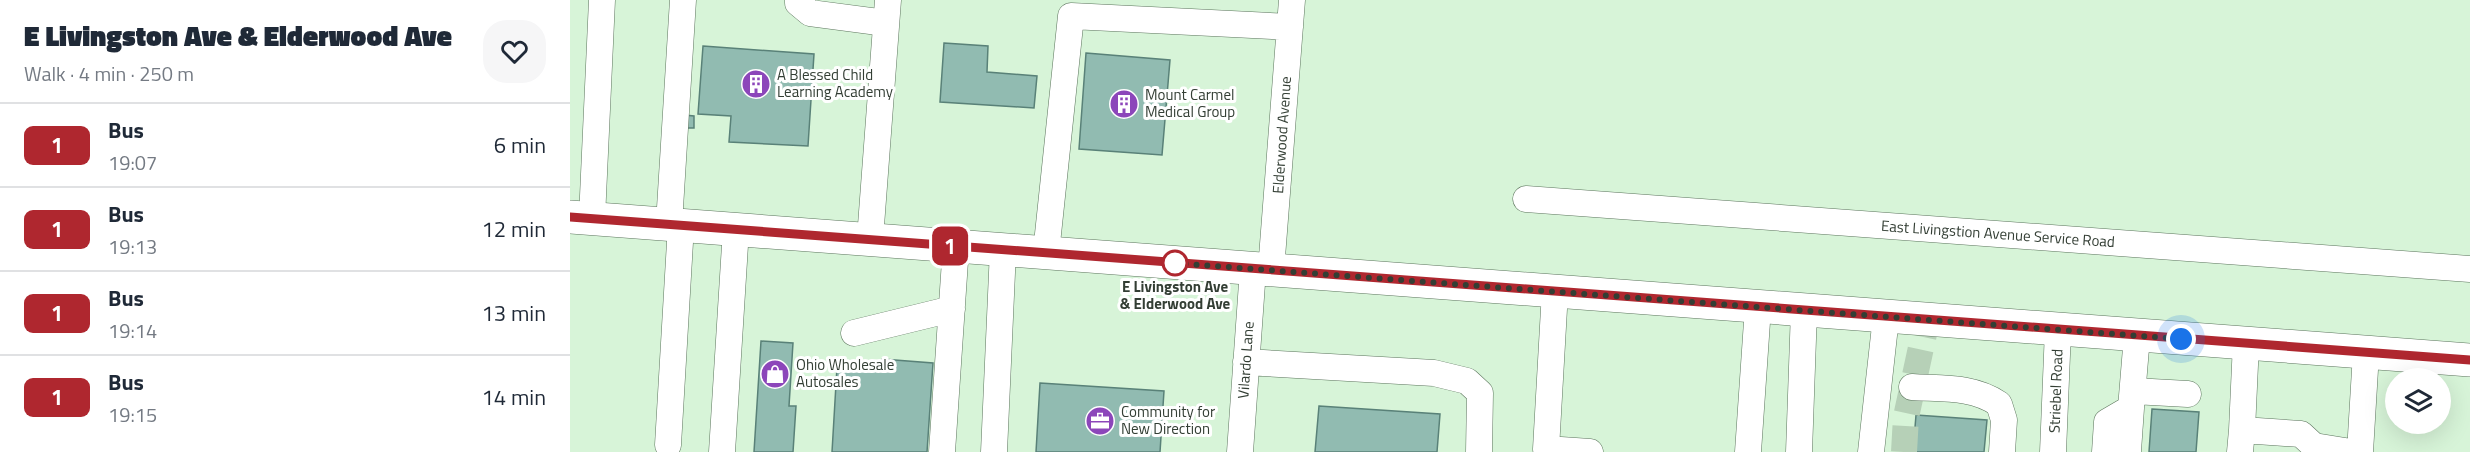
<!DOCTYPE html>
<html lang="en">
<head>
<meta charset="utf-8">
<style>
	:root { --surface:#fff; --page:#f6f6f7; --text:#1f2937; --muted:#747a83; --line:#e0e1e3 }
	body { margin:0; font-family:"Titillium Web",sans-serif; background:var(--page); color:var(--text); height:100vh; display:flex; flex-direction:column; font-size:22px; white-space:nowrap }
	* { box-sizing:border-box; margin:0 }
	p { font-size:20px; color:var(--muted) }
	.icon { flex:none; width:33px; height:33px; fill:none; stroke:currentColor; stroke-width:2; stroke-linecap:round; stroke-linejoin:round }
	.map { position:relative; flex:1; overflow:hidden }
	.drawer { display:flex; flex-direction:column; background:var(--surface); width:570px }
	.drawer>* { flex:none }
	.badge { padding:0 12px; border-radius:9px; font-size:21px; line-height:39px }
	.controls { position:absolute; left:1815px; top:368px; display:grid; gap:12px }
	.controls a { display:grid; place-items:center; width:66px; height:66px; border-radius:50%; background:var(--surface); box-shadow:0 6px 24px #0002; font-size:30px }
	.you { position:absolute; width:30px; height:30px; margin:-15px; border:4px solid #fff; border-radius:50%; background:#1a73e8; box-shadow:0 0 0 9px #1a73e833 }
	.map>.badge { position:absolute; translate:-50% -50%; box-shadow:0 0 0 3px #fff }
	.round { display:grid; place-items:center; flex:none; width:63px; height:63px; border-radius:24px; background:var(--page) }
	.head { display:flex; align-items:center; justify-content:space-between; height:102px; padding:0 24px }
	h1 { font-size:28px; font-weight:800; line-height:45px }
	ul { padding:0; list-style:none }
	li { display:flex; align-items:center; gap:18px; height:84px; padding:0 24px; border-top:2px solid var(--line) }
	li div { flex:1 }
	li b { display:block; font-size:22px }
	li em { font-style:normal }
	li .badge { min-width:66px; font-weight:700; text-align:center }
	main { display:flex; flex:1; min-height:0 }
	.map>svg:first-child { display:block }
</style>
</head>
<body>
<main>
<section class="drawer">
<div class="head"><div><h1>E Livingston Ave &amp; Elderwood Ave</h1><p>Walk · 4 min · 250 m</p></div><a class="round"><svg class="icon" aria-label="heart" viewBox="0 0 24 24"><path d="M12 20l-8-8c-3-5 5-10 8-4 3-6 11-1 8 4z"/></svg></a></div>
<ul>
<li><span class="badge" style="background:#af272f;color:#fff">1</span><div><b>Bus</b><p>19:07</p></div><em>6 min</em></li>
<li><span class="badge" style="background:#af272f;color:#fff">1</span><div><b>Bus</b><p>19:13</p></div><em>12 min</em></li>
<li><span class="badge" style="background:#af272f;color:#fff">1</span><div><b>Bus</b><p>19:14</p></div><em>13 min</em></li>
<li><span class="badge" style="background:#af272f;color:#fff">1</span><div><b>Bus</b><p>19:15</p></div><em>14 min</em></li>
</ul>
</section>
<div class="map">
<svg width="1900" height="452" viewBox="0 0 1900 452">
	<rect width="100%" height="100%" fill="#d7f4d8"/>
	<!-- building -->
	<path fill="#91bbb1" stroke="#598178" stroke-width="1.5" d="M374,43L418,46L417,72L467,76L464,108L370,102Z
		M133,46L244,54L238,146L159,142L161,116L128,114Z
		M516,53L600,60L592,155L509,149Z
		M114,115L124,116V128H114Z
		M191,341L223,343L219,406H226L223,452H184Z
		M312,359L363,363L357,452H262L267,367L311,369Z
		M470,383L594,391L590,452H466Z
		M749,406L870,414L867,452H745Z
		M1582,409L1629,412L1626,452H1579Z
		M1346,415L1417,420L1414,452H1343Z"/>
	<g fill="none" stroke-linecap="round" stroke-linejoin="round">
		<!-- minor-tunnel -->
		<path stroke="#b6d0b7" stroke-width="26" stroke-dasharray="26 13" stroke-linecap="butt" d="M1334,452L1336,417L1357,320"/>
		<!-- minor casing -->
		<g stroke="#5c755d" stroke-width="27">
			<path id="minor" d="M228,0V3L240,13L316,23
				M956,199L1900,269
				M22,218L32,0
				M99,224L113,0
				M300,239L318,0
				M476,253L501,16L720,27
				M701,270L722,0
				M985,291L976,449L1020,452
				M284,333L382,309
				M1676,343L1672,430L1731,434L1744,446L1781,452
				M676,362L864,373L897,381L910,393L909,452
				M1342,387C1372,389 1403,386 1429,404L1434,420L1432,452
				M1563,391L1618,394
				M98,445L111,225
				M1558,451L1561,408
				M152,452L166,229
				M372,452L386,246
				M424,452L433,250
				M670,452L683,269
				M1178,452L1188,307
				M1229,452L1234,310
				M1301,452L1316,317
				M1483,452L1488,330
				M1535,452L1537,422L1561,408L1567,336
				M1670,452L1672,430
				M1790,452L1796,353"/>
		</g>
		<!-- major casing -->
		<g stroke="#5c755d" stroke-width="34">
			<path id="major" d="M0,217L1900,360"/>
		</g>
		<!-- minor -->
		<use href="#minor" stroke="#fff" stroke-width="26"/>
		<!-- major -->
		<use href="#major" stroke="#fff" stroke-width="33"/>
	</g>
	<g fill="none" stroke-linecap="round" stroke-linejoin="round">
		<!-- line casing -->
		<g stroke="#fff" stroke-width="14">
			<path id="line" d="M0,217L1900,360"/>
		</g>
		<!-- line -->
		<use href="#line" stroke="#af272f" stroke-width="9"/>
		<!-- walk -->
		<path stroke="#333e34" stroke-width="6" stroke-dasharray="0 10.8" d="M605,263L1611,339"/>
	</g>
	<!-- icons -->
	<defs>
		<g id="building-disc" transform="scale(1.5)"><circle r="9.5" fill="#8c46ba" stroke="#fff"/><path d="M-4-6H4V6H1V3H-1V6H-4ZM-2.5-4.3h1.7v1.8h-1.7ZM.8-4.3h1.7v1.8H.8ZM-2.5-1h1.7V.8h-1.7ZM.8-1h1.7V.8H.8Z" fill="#fff"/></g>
		<g id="shop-disc" transform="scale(1.5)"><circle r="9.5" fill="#8c46ba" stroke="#fff"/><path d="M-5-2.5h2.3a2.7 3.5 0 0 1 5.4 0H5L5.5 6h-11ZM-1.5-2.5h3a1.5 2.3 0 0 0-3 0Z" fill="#fff"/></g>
		<g id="office-disc" transform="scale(1.5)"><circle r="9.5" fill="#8c46ba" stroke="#fff"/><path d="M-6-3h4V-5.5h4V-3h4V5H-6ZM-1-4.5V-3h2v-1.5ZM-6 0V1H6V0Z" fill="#fff"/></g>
	</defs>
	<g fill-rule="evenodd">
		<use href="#building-disc" x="186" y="84"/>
		<use href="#building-disc" x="554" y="104"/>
		<use href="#shop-disc" x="205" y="374"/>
		<use href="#office-disc" x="530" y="421"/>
	</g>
	<!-- markers -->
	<circle fill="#fff" stroke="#af272f" stroke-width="3" cx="605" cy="263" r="12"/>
	<g text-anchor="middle" stroke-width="6" stroke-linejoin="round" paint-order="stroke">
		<!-- poi labels -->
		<g font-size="15" fill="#333e34" stroke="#fff" text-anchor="start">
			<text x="207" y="80">A Blessed Child<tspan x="207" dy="17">Learning Academy</tspan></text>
			<text x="575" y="100">Mount Carmel<tspan x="575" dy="17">Medical Group</tspan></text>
			<text x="226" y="370">Ohio Wholesale<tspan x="226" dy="17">Autosales</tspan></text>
			<text x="551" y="417">Community for<tspan x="551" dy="17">New Direction</tspan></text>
		</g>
		<!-- street labels -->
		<g font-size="15" fill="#333e34" stroke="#fff">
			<text transform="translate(712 135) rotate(-86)" y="5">Elderwood Avenue</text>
			<text transform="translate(1428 234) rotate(4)" y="5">East Livingstion Avenue Service Road</text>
			<text transform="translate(676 360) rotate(-86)" y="5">Vilardo Lane</text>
			<text transform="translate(1486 391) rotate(-88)" y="5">Striebel Road</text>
		</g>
		<!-- stop labels -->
		<g font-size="15" font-weight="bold" fill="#333e34" stroke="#fff">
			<text x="605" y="292">E Livingston Ave<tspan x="605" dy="17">&amp; Elderwood Ave</tspan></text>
		</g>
	</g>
</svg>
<div class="controls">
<a><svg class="icon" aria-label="layers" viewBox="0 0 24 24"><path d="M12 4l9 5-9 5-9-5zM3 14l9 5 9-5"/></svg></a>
</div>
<div class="you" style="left:1611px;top:339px"></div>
<b class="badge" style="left:380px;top:246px;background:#af272f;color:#fff">1</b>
</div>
</main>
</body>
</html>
